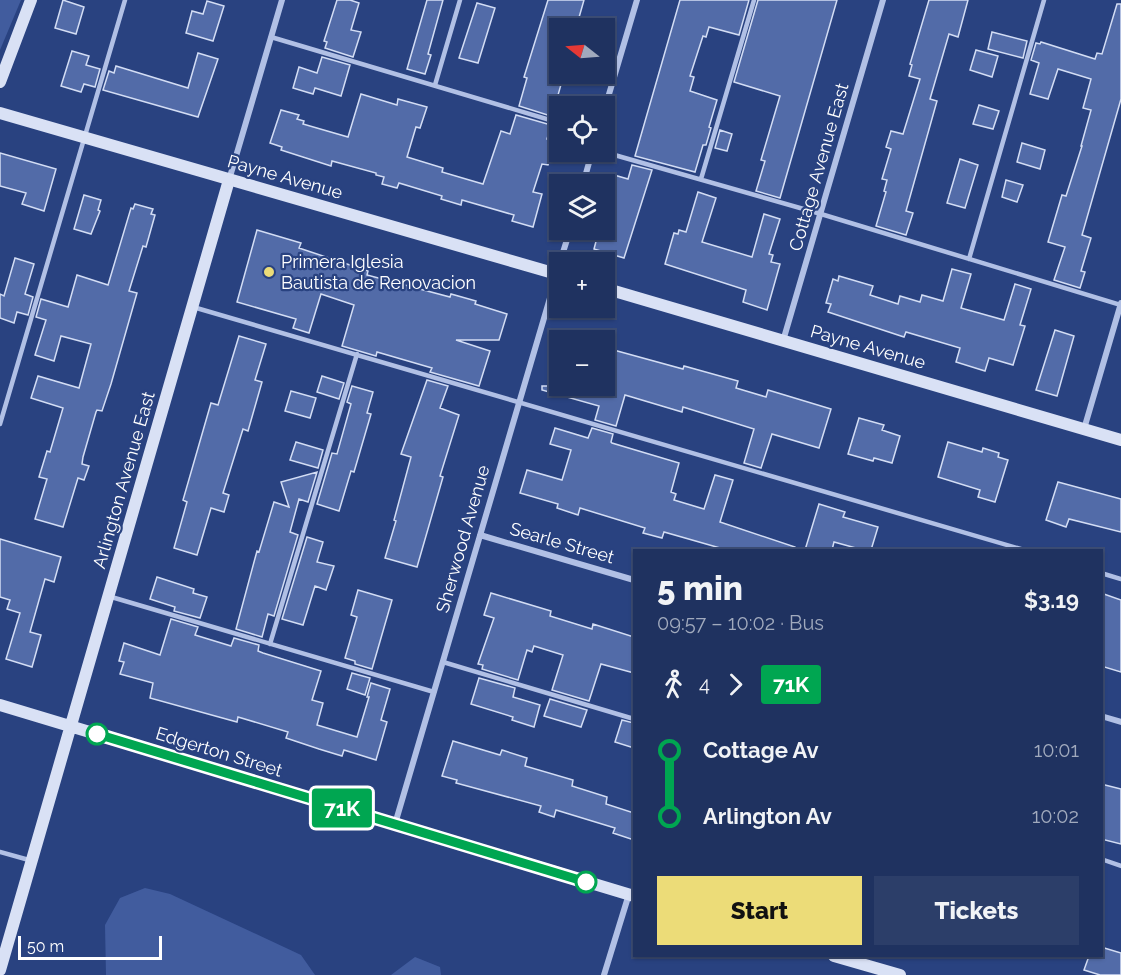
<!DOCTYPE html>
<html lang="en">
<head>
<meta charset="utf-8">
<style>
	:root { --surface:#1f3260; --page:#2c3e69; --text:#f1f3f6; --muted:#a1aabd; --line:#3c4d75; --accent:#ecdc78 }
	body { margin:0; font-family:Raleway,sans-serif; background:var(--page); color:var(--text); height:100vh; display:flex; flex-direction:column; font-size:22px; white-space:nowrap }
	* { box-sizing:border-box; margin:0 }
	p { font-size:20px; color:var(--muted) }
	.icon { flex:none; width:33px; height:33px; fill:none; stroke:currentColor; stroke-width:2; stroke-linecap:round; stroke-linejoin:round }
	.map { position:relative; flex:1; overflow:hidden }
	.drawer { position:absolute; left:633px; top:549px; width:470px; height:408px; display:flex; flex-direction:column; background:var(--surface); border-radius:0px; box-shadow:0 2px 4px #0004,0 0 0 2px var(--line) }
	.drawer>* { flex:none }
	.badge { padding:0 12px; border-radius:4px; font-size:21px; line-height:39px }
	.needle { width:39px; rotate:287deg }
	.fabs { position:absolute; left:549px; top:18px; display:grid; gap:12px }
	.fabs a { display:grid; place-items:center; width:66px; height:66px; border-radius:0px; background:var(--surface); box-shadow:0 2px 4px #0004,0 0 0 2px var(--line); font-size:30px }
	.scale { position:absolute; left:18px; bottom:15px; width:144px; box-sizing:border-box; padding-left:6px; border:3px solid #fff; border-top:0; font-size:16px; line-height:21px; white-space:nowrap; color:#fff; -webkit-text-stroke:4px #294280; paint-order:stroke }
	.map>.badge { position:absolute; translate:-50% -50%; box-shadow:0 0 0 3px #fff }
	.legs { display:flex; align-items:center; gap:9px; height:66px; padding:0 24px; font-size:20px }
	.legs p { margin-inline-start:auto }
	.head { display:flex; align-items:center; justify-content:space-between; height:102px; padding:0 24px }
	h1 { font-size:33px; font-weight:800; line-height:45px }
	.cta { display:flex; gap:12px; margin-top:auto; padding:12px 24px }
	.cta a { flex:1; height:69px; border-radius:0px; background:var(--accent); color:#111; font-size:24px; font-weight:800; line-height:69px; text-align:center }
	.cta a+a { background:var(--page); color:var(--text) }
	ul { padding:0 24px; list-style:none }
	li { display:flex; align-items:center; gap:21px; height:66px; font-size:22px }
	li i { display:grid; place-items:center; width:9px; height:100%; margin:0 8px; background:currentColor }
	li i::after { content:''; width:15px; height:15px; margin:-8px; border:4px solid; border-radius:50%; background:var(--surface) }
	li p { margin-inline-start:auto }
	li:first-child i { background:linear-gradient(#0000 50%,currentColor 0) }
	li:last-child i { background:linear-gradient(currentColor 50%,#0000 0) }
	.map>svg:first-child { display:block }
</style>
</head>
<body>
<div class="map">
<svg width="1121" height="975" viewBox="0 0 1121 975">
	<rect width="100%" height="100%" fill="#294280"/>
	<!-- green -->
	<path fill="#415c9e" d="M0,0H21L0,50Z
		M145,888L170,894L301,955L315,975H106L105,925L120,898Z
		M415,957L440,967L441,975H391Z"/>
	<!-- building -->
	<path fill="#526ba8" stroke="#d3ddf4" stroke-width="1.5" d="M63,0L84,7L76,34L55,28Z
		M337,0H350L359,3L351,30L361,32L353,57L325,48L327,42L324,41Z
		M427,0H443L428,54L431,55L425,74L407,69Z
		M548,0H584L576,28H560V74H564L558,95L560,96L554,117L519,106L527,78L524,77Z
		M680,0H749L739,35L709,27L706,37L703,36L690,76L694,77L690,91L717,100L709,127L711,128L706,145H703L695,172L635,156Z
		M758,0H837L780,198L756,191L765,161L761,160L780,96L734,82Z
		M929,0H968L958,37L949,34L930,99L937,101L906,211L913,213L906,235L876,226L886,192L884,191L887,180L882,179L891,149L886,147L891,131L903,134L920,79L909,76L912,65L910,64Z
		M207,1L224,6L213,41L186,33L192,11L203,14Z
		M477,3L495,8L478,63L459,58Z
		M1117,4H1121V99L1082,235L1091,238L1081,271L1085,272L1080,288L1054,280L1065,247L1048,242L1062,195L1066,196L1082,146H1081L1091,110L1083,108L1091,79L1058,69L1048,99L1030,94L1039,63L1031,60L1036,43L1040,44L1041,42L1095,59L1097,53L1102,54Z
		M992,32L1027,41L1023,58L988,49Z
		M976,50L998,56L992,77L970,70Z
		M72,51L89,56L86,65L100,69L95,87L84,84L81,92L61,86Z
		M198,53L218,59L198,117L103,90L109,71L114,73L116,66L188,88Z
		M322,57L350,65L341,96L315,88L313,94L293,88L299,67L317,73Z
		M361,94L397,105L398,99L427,107L420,128L416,127L407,157L443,168L442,172L483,184L501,131L510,134L516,115L551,125L547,139L555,142L548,165L542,164L533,192L542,194L533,227L512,221L514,215L462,200L461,205L441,199L442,196L399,183L397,188L382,184L384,177L376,175V173L332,161L331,166L281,150L282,147L270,143L281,110L299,115L297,119L304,121L303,124L348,137Z
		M979,105L999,111L993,129L973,124Z
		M720,130L732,134L727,151L715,148Z
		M1022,143L1045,150L1040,169L1017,162Z
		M0,153L56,169L44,211L22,204L26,193L0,186Z
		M960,159L978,165L965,208L947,203Z
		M632,165L652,170L624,258L594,249L599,230H604V213L614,175L628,179Z
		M1006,180L1023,185L1017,202L1002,197Z
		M698,192L716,198L702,242L752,257L764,214L780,219L769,254L773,255L771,262L780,264L767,310L743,302L746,290L665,264L674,233L678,234L679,230L686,232Z
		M84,195L101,200L98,210L100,211L91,234L74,229Z
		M135,204L153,209L151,214L155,215L146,247L143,246L129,291L137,293L111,384L102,411L97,410L96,412L83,457L82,464L89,466L84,480L78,478L63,527L35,519L47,479L39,477L47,451L50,452L63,408L31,398L38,376L79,388L91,344L61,336L54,361L35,355L46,320L36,317L41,299L68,307L77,275L108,285L131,208L133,209Z
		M257,230L301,243L299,248L368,271L367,275L450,297L451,294L476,301L475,304L507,314L499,340H456L490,351L479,386L430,372L432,368L377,352L376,356L342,346L354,305L321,294L309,333L293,328L296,319L237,302Z
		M15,258L34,264L25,294L33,297L28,315L17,312L14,323L0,318V294L4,296Z
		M952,269L971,274L961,308L1004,320L1015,284L1031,289L1020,325L1025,326L1013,365L989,358L985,371L956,362L960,348L906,332L904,337L828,312L831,304L826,303L833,279L838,281L839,276L873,286L870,295L898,304L900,296L920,302L922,295L943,301Z
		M1055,330L1074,336L1057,396L1036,390Z
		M239,336L266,344L255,380L262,382L248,431L243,429L223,493L229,495L224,512L211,508L197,555L174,548L187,502L183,500L211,403L218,405Z
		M610,349L683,369L684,366L738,381L736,388L766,397L768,390L831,409L819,448L772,434L761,468L744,463L754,429L683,407L682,412L625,395L616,426L595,420L599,406L542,390V386H604V366Z
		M322,376L344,383L339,399L317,392Z
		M427,380L448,386L440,408L459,415L440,476L443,477L417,567L385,558L396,521L394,520L411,457L401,454Z
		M352,386L373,392L367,413L371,414L354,472L351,471L339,511L317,504L332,453L337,454L351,404L347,402Z
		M291,391L316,398L310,418L285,411Z
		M859,418L884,425L882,430L900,436L892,463L874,458L873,461L848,454Z
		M555,428L588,438L592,428L613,434L611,442L612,443L679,463L671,492L676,494L674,500L704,509L715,475L733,480L720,522L795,547V550H727L664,532L662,538L643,533L645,528L580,508L578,515L557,508L558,504L520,493L527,470L562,480L571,450L550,444Z
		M296,442L323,450L318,468L290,460Z
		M948,442L982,452L983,448L999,453L998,457L1008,460L995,502L978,497L980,490L938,477Z
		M317,472L308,502L299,499L290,532L298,535L274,616L268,614L262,637L236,629L257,551L259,552L274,502L289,507L281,482Z
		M1058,482L1121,499V532L1069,519L1066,527L1046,520Z
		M819,504L845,512L843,517L878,527L871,550H863L834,542L832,550H805Z
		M307,537L323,542L317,562L334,566L326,590L315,586L303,625L282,619Z
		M0,539L61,557L54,582L45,579L30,632L41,635L32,667L6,659L20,613L7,609L10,600L0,597Z
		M157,577L194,589L193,593L207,597L200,618L174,611L175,607L150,599Z
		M358,590L392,600L372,669L355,664V661L345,658L357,617L351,615Z
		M491,593L551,611L550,616L592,629L593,624L634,637V673L601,664L589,701L552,690L563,655L534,646L532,652L527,650L518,680L482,669L483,665L478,664L494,618L484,615Z
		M1101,593L1121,600V672L1101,666Z
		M171,619L198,627L195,635L231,646L234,638L259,645L258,651L263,653L321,671L312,700L323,703L317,725L357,737L369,697H367L371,683L390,689L381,720L387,722L376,760L344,750L342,756L319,749L286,738L288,732L238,717L237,722L150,698L153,683L120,674L124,662L119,661L124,643L160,655Z
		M352,673L370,678L365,695L347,689Z
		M479,678L515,688L513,697L540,705L534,727L512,720L513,717L471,704Z
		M550,699L587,710L581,727L544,716Z
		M622,720L634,723V748L615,742Z
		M453,741L500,755L502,750L527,758L525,766L573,780L572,786L607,797L606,804L634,813V840L613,833L615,828L556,810L554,817L539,812L541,806L456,783L457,780L442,776Z
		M1101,784L1121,789V844L1101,839Z
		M1101,947L1121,953V975H1100L1084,970L1089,956H1101Z"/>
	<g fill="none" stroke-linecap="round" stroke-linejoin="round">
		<!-- lane -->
		<path stroke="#b1c0e5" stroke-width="4.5" d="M271,37L560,123
			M435,85L460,0
			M604,152L821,214L1121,305
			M701,179L754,0
			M969,259L1044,0
			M193,307L1024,550
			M0,424L125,0
			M1101,573L1121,579
			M108,596L434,692
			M270,644L357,354
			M443,662L634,719
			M0,852L29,860
			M1101,859L1121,866"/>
		<!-- street -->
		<path stroke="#b1c0e5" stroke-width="6" d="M604,111L637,0
			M229,180L282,0
			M583,184L592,152
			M560,262L570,230
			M783,341L883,0
			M1084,429L1121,303
			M480,535L634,580
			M1101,716L1121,722
			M395,824L560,264
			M604,975L629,894"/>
		<!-- secondary -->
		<path stroke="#d9e1f5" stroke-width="12" d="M0,82L31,0
			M0,113L560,275
			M604,288L1121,440
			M0,705L634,896
			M834,956L900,975
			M0,970L229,180"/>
	</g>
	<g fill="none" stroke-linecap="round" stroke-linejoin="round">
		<!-- line-1 casing -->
		<g stroke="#fff" stroke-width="14">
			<path id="line-1" d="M97,734L586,882"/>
		</g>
		<!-- line-1 -->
		<use href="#line-1" stroke="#00a651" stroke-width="9"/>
	</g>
	<!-- markers -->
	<circle fill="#ecdc78" stroke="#294280" stroke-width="2" cx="269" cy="272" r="6"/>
	<g fill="#fff" stroke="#00a651" stroke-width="3">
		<circle cx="97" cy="734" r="10"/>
		<circle cx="586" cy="882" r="10"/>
	</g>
	<g text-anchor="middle" stroke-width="4.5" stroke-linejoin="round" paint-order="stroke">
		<!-- street labels -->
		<g font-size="18" fill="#fff" stroke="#294280">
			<text transform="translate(819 167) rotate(-74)" y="6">Cottage Avenue East</text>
			<text transform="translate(285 177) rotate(16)" y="6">Payne Avenue</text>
			<text transform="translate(868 347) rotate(16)" y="6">Payne Avenue</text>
			<text transform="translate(124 480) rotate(-74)" y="6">Arlington Avenue East</text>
			<text transform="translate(463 539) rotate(-74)" y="6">Sherwood Avenue</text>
			<text transform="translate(562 543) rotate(16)" y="6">Searle Street</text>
			<text transform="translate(219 752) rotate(17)" y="6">Edgerton Street</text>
		</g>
		<!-- poi labels -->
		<g font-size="18" fill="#fff" stroke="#294280" text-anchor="start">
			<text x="281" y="268">Primera Iglesia<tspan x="281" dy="21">Bautista de Renovacion</tspan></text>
		</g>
	</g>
</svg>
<div class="fabs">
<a><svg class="needle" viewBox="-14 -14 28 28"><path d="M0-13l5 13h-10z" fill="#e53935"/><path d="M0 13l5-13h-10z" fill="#a1aabd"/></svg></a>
<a><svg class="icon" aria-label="locate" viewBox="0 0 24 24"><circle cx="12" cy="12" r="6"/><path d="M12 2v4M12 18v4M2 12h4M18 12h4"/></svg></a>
<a><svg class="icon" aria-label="layers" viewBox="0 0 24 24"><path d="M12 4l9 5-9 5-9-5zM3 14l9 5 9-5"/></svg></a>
<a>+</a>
<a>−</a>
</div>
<div class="scale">50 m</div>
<b class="badge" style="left:342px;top:808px;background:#00a651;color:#fff">71K</b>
<section class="drawer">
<div class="head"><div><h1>5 min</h1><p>09:57 – 10:02 · Bus</p></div><b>$3.19</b></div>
<div class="legs"><svg class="icon" aria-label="walk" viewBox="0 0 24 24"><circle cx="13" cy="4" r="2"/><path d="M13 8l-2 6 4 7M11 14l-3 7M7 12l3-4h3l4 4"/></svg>4<svg class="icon" aria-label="forward" viewBox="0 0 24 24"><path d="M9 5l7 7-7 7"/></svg><b class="badge" style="background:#00a651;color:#fff">71K</b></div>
<ul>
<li><i style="color:#00a651"></i><b>Cottage Av</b><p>10:01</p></li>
<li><i style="color:#00a651"></i><b>Arlington Av</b><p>10:02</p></li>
</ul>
<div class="cta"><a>Start</a><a>Tickets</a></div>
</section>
</div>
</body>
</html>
